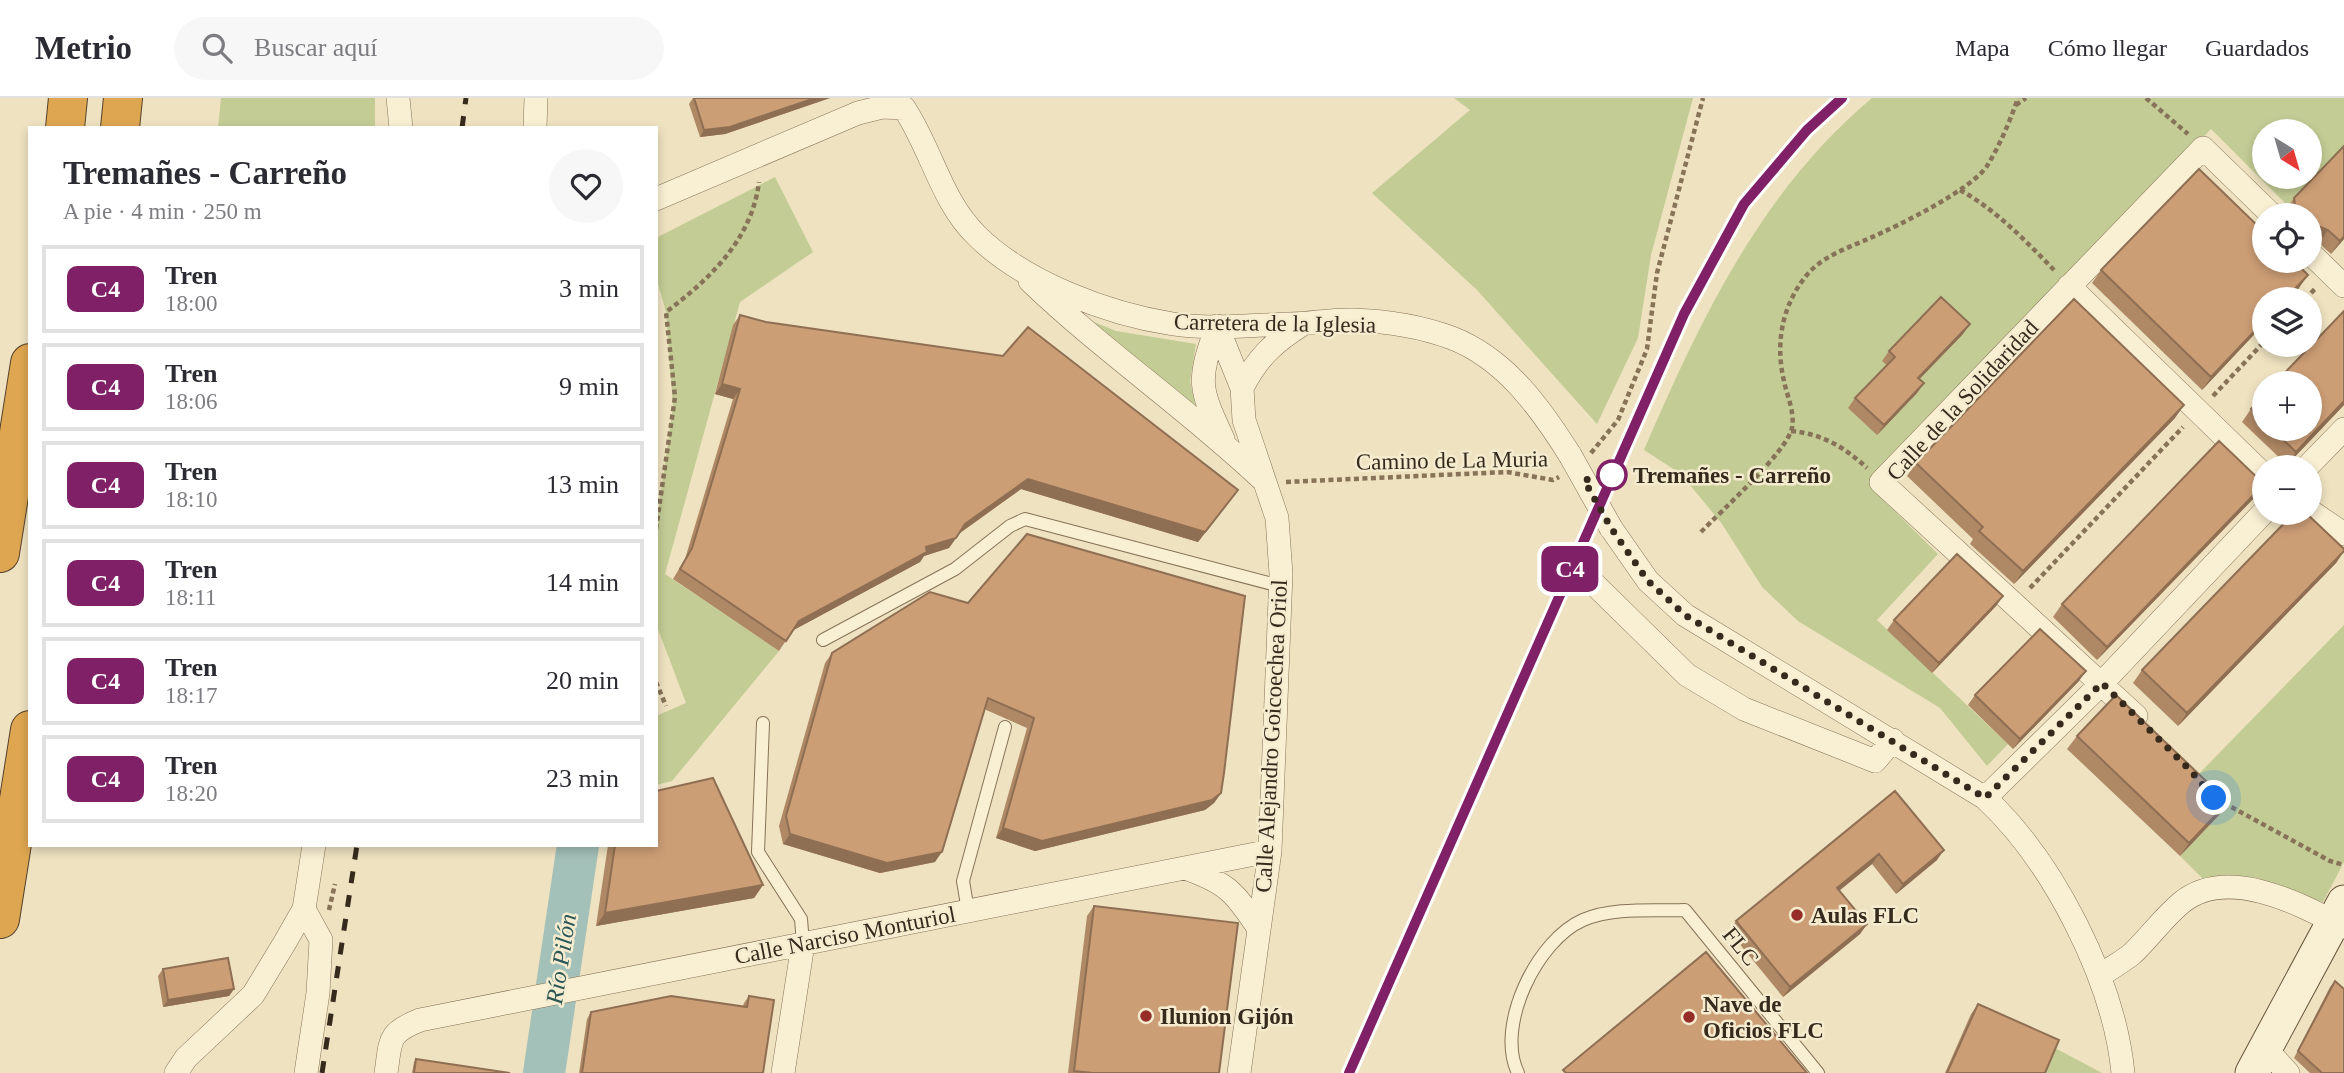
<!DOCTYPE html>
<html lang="es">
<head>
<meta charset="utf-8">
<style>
	:root { --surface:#fff; --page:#f7f7f7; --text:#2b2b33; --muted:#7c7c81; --line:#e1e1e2 }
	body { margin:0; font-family:"Times New Roman",serif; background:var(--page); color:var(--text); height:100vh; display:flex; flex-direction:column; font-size:26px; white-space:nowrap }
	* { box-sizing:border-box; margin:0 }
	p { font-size:23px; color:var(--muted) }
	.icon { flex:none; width:38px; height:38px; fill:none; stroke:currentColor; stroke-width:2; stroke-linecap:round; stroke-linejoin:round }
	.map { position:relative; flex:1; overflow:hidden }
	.details { position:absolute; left:28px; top:28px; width:630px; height:721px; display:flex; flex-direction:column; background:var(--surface); border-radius:0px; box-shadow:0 4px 10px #0003 }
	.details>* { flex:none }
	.badge { padding:0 14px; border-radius:10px; font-size:24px; line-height:46px }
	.needle { width:46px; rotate:143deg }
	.tools { position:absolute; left:2252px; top:21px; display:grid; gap:14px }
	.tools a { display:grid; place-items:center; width:70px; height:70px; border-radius:50%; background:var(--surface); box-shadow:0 4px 10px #0003; font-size:35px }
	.you { position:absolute; width:35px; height:35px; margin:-18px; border:5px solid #fff; border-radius:50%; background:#1a73e8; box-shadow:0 0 0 10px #1a73e833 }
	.map>.badge { position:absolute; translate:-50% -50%; box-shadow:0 0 0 4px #fff }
	.round { display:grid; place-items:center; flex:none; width:74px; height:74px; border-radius:37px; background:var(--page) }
	.overview { display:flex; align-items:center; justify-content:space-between; height:119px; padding:0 35px }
	h1 { font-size:33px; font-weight:600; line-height:52px }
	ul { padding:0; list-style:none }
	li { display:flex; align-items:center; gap:21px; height:88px; margin:0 14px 10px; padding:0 21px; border:4px solid var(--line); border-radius:0px }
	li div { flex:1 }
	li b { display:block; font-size:26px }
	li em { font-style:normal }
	li .badge { min-width:77px; font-weight:700; text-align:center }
	header { display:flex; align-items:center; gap:42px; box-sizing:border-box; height:98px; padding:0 35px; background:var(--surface); border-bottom:2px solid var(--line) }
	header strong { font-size:33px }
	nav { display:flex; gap:38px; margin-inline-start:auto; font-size:24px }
	.search { width:490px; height:63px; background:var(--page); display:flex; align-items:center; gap:18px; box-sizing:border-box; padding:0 24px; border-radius:38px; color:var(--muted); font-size:26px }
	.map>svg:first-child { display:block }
</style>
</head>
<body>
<header>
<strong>Metrio</strong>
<div class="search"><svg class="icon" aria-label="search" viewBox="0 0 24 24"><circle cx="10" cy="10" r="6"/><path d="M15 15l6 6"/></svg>Buscar aquí</div>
<nav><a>Mapa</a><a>Cómo llegar</a><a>Guardados</a></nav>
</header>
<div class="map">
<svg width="2344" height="975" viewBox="0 0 2344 975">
	<rect width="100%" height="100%" fill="#eee2c0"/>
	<!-- green -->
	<path fill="#c3cc95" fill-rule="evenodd" d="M221,0H375V30H218Z
		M1454,0H1693L1651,157L1638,240L1597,326L1477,192L1372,95L1470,12Z
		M1872,0H2344V51L2289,109L2211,31L1870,389L1938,456L1877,522L2008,646L1987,668L1940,610L1798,523L1762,489L1722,426L1681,376L1644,352C1700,222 1761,93 1872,0ZM2264,33H2310V79H2264Z
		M775,79L813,154L740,204L665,476L779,553L672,683L656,687V618L686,605L656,526V430L673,308L666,214L656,179V140Z
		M1082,219L1116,233L1196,246L1190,283L1195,306L1193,307Z
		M2344,527V764L2323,804L2262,784L2203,781L2180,758L2219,717L2188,687Z
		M2055,950L2102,975H2044Z"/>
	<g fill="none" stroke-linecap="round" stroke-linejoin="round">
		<!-- river -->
		<path stroke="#a3c0b9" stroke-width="42" d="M544,975L578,747"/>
		<!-- lane casing -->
		<g stroke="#877358" stroke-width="14">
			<path id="lane" d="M823,542L955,471L1010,428L1025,421L1280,488
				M763,625L758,754L801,821L803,846
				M968,813L963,783L1005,629
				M1518,975C1495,928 1537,842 1583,822C1613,809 1653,813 1685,812L1818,975"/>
		</g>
		<!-- street casing -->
		<g stroke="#877358" stroke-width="24">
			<path id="street" d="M398,0L401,30
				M535,30L536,0
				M656,101L858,15L882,9L904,10C932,52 941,103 977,138C1025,185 1108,216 1173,226C1211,232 1251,227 1289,226C1310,226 1332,221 1353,222C1385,223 1422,229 1452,240C1506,261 1541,311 1570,357
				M2310,155L2344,188
				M1030,183C1103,253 1188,311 1262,381
				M2069,188L2264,377
				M1217,228L1242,290L1244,322L1277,420L1281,476L1270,753L1239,975
				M1217,228C1197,284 1199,289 1223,341
				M1242,290C1258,259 1274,244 1303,226
				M2307,369L2344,331
				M2310,413L2344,436
				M1611,430L1648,483L1685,517L1985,700C2053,763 2114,882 2123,975
				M1582,466L1588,480L1687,577L1744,611L1875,663L1893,642
				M2136,618L1881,384L2203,50L2272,117
				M1985,700L2102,585L2264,414
				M1185,770C1227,785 1235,794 1259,831
				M304,811L321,842L318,895L306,975
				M2101,877C2111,870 2122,864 2132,856C2149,840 2163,820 2181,805C2227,767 2300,806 2344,829
				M2266,951L2288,975
				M176,975L186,960L253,897L284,846L304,811L314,747
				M386,975C391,942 387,935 420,922L1270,753
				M783,975L803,846"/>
		</g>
		<!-- secondary casing -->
		<g stroke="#68543c" stroke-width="35">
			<path id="secondary" d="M2252,975L2344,804"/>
		</g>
		<!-- highway casing -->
		<g stroke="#54412d" stroke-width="40">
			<path id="highway" d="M65,30L68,0
				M120,30L123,0
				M0,455L30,265
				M0,821L30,632"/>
		</g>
		<!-- path -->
		<path stroke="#877358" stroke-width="4.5" stroke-dasharray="5 3.5" stroke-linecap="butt" d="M2146,0L2188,36
			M2016,7L2026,0
			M1960,92C1996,112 2025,142 2054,172
			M2305,201L2317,189
			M2213,298L2264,244
			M1791,333C1823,336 1844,349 1867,370
			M1591,355L1618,322L1647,251L1657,175L1703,0
			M1286,384L1507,374L1553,382L1559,379
			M656,431L675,299L666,214C710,181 752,141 759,84
			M1701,434C1720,414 1787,354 1792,330C1795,314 1787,298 1784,283C1775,245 1782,208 1806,178C1822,158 1848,150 1870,140C1898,128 1971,92 1987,68C2000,47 2010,23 2018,0
			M2030,490L2183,329
			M656,584L666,608
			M2224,705L2330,763L2344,767
			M329,812L335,786"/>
		<!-- lane -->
		<use href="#lane" stroke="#f9efd3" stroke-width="12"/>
		<!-- street -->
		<use href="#street" stroke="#f9efd3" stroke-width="23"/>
		<!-- secondary -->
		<use href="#secondary" stroke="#f9efd3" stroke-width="33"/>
		<!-- highway -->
		<use href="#highway" stroke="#dea650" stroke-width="38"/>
		<!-- rail -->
		<path stroke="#362a1d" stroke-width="5" stroke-dasharray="12 12" stroke-linecap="butt" d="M462,30L466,0
			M322,975L357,747
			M1349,975L1674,236L1744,106L1807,32L1842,0"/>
		<!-- street-bridge casing -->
		<g stroke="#877358" stroke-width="24" stroke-linecap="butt">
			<path id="street-bridge" d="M1570,357L1611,430"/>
		</g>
		<!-- street-bridge -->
		<use href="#street-bridge" stroke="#f9efd3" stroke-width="23"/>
	</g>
	<!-- wall -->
	<path fill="#af8865" d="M693,0H830L725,36L700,39L689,6Z
		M2294,100L2344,141L2331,156L2319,145L2310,142V117H2286L2285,113Z
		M2101,172L2299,190L2288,201H2264V226L2202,292L2092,185Z
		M2344,213V307L2287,367L2242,324L2251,311L2264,296V331H2310Z
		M740,217L1238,392L1198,444L1021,391L959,436L949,450L924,458L920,464L793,532L779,553L673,481L685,461L733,301L715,296L733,227Z
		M1963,236L1919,281L1924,285L1917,295L1877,337L1848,310L1855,300L1887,267L1882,263L1889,253Z
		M2175,320L2014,486L1970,446L1973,441L1907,378L1916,365Z
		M2264,386L2255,399L2097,562L2053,519L2062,506Z
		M2344,453L2336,465L2178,628L2133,585L2142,572Z
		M930,494L1221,695L1214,705L1205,712L1035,753L996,740L1027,630L984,611L935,764L880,775L783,746L779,728L825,565L832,555Z
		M2003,498L1996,508L1932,575L1887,532L1894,522Z
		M2079,583L2013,651L1968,607L1975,597Z
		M2077,638L2228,704L2219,717L2180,758L2067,651Z
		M1895,693L1937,762L1896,796L1872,766L1839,793L1867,826L1860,836L1783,899L1729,833L1736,823Z
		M608,747H656L763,787L754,800L596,828Z
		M1094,808L1219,975H1068L1087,818Z
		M163,871L234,891L229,898L163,909L158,878Z
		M2335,883L2344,975H2310L2294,960L2330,889Z
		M749,898L763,975H579L587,921L591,914L743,908L744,905Z
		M1978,906L2045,975H1945L1971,916Z
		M416,961L510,975H412L414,964Z"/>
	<!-- shaded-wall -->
	<path fill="#8f6f53" d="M815,0H830L725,36L700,39L704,32Z
		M2318,128L2328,132L2319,145L2310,142V139Z
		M2344,138V141L2331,156L2340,143Z
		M2308,177L2299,190L2288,201H2285Z
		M2264,223V226L2202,292L2211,279Z
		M1970,226L1963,236L1911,290L1918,280Z
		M1924,285L1917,295L1877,337L1884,327Z
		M722,286L740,291L733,301L715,296Z
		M2344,303V307L2287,367L2296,354Z
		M2184,307L2175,320L2014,486L2023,473Z
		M1028,381L1238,392L1198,444L1021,391L958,436L965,426Z
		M2264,386L2255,399L2097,562L2107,549Z
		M956,440L949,450L924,458L920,464L792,533L799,523L926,449Z
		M2344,453L2336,465L2178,628L2187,615Z
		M2003,498L1996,508L1932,575L1939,565Z
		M2086,573L2079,583L2013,651L2020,641Z
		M1221,695L1214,705L1205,712L1035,753L996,740L1003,730Z
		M2228,704L2219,717L2180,758L2189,745Z
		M790,736L942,754L935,764L880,775L783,746Z
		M1944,752L1937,762L1896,796L1903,786Z
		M1879,756L1872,766L1830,800L1837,790Z
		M763,787L754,800L596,828L605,815Z
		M1867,826L1860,836L1783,899L1790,889Z
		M234,891L229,898L163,909L168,902Z"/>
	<!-- building -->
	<path fill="#cc9e76" stroke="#8f6f53" stroke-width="2" d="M694,0H815L730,29L704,32Z
		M2344,48V138L2340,143L2328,132L2318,128L2310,121V117H2306L2295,107L2294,100Z
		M2199,71L2264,134V163H2294L2308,177L2285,201H2264V223L2211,279L2101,172Z
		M1941,199L1970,226L1918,280L1924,285L1884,327L1855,300L1895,259L1889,253Z
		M2074,201L2184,307L2023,473L1979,433L1983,429L1916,365Z
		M2344,213V303L2296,354L2272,331H2310V285H2275Z
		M740,217L766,224L1003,258L1028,229L1238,392L1205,434L1028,381L965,426L956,440L926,449L927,454L799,523L786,543L680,471L692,450L740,291L722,286Z
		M2264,296V324L2251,311Z
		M2219,343L2264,386L2107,549L2062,506Z
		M2294,415H2306L2344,451V453L2187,615L2142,572Z
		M1027,436L1245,498L1224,675L1221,695L1212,702L1042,743L1003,730L1034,620L988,600L942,754L887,765L790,736L786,718L832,555L930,494L968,505Z
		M1957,456L2003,498L1939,565L1894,522Z
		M2040,531L2086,573L2020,641L1975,597Z
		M2116,597L2228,704L2189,745L2077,638Z
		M713,680L763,787L605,815L615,747H656V693Z
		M1895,693L1944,752L1903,786L1879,756L1837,790L1867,826L1790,889L1736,823Z
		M1094,808L1238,825L1219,975H1093L1074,973Z
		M1706,854L1807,975H1566L1563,972Z
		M228,860L234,891L168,902L163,871Z
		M2335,883L2344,891V975H2322L2298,953Z
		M671,898L747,909L749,898L774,902L763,975H582L591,914Z
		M1978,906L2059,942L2045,975H1947Z
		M416,961L510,975H414Z"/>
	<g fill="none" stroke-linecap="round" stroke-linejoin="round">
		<!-- line casing -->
		<g stroke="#fff" stroke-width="16">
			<path id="line" d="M1349,975L1684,216L1744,106L1807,32L1842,0"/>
		</g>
		<!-- line -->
		<use href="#line" stroke="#802168" stroke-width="10"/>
		<!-- walk -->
		<path stroke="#362a1d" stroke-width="7" stroke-dasharray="0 12.6" d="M1612,377L1584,382L1611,430L1648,483L1685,517L1985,700L2102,585L2190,672L2214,700"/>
	</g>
	<!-- markers -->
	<circle fill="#fff" stroke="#802168" stroke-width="3.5" cx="1612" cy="377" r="14"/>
	<g fill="#962d28" stroke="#f5ecd0" stroke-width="2.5">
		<circle cx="1797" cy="817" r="7"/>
		<circle cx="1146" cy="918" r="7"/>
		<circle cx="1689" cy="919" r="7"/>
	</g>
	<g text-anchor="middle" stroke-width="5" stroke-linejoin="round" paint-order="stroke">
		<!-- street labels -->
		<g font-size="23" fill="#362a1d" stroke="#f5ecd0">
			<text transform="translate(1275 225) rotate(1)" y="8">Carretera de la Iglesia</text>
			<text transform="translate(1962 302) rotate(-47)" y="8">Calle de la Solidaridad</text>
			<text transform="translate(1452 362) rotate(-1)" y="8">Camino de La Muria</text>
			<text transform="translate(1271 638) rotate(-87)" y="8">Calle Alejandro Goicoechea Oriol</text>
			<text transform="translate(845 837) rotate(-11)" y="8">Calle Narciso Monturiol</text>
			<text transform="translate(1741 848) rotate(51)" y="8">FLC</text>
		</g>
		<!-- stop labels -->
		<g font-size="23" font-weight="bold" fill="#362a1d" stroke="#f5ecd0" text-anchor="start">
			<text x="1633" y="385">Tremañes - Carreño</text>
		</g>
		<!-- poi labels -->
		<g font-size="23" font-weight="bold" fill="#362a1d" stroke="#f5ecd0" text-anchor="start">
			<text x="1811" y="825">Aulas FLC</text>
			<text x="1703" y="914">Nave de<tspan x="1703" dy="26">Oficios FLC</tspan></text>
			<text x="1160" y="926">Ilunion Gijón</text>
		</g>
		<!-- water labels -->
		<g font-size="24" font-style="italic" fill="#2c5655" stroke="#f5ecd0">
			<text transform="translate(561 861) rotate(-81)" y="8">Río Pilón</text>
		</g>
	</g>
</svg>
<div class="tools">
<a><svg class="needle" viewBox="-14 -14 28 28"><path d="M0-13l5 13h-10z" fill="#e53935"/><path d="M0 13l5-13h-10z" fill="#7c7c81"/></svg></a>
<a><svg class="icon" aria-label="locate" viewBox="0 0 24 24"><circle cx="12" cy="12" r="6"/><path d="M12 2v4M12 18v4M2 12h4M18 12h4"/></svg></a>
<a><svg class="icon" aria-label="layers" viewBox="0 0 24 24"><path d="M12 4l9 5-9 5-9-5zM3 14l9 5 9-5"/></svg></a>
<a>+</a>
<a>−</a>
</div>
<div class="you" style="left:2214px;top:700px"></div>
<b class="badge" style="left:1570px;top:471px;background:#802168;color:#fff">C4</b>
<section class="details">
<div class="overview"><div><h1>Tremañes - Carreño</h1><p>A pie · 4 min · 250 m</p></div><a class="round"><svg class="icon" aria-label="heart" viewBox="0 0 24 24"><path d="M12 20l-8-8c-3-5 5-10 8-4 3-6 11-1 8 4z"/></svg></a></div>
<ul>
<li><span class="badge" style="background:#802168;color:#fff">C4</span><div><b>Tren</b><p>18:00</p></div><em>3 min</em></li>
<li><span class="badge" style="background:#802168;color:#fff">C4</span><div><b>Tren</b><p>18:06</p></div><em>9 min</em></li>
<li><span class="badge" style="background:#802168;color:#fff">C4</span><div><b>Tren</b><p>18:10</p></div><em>13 min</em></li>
<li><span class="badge" style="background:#802168;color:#fff">C4</span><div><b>Tren</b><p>18:11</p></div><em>14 min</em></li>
<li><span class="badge" style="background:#802168;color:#fff">C4</span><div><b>Tren</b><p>18:17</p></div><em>20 min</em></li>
<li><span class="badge" style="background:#802168;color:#fff">C4</span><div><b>Tren</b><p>18:20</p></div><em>23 min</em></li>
</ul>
</section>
</div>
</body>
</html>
